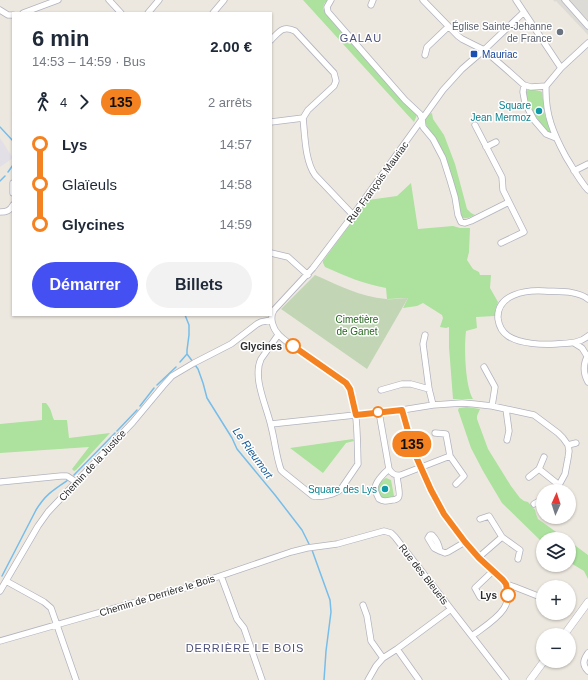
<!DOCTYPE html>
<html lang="fr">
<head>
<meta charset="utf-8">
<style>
	:root { --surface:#fff; --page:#f2f2f3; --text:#1f2937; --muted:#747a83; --accent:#4550f3 }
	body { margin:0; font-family:Arial,sans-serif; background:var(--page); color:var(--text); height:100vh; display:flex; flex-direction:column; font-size:15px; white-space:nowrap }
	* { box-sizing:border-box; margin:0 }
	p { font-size:13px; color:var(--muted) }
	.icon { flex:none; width:22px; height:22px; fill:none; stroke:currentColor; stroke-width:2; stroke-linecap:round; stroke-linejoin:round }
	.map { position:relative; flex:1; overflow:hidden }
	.side { position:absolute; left:12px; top:12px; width:260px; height:304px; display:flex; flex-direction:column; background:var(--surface); border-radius:0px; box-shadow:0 1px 3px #0004 }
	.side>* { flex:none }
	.badge { padding:0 8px; border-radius:13px; font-size:14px; line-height:26px }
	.needle { width:26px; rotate:3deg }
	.controls { position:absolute; left:536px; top:484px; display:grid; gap:8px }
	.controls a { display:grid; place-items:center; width:40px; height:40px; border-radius:50%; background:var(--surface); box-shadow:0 1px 3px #0004; font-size:20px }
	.map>.badge { position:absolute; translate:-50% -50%; box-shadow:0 0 0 2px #fff }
	.legs { display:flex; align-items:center; gap:6px; height:44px; padding:0 20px; font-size:13px }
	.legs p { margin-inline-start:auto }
	.headline { display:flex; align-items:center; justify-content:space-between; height:68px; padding:0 20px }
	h1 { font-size:22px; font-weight:600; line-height:30px }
	.primary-button { display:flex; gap:8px; margin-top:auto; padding:8px 20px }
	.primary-button a { flex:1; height:46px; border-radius:24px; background:var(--accent); color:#fff; font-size:16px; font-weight:600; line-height:46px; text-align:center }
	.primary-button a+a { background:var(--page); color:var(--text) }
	ul { padding:0 20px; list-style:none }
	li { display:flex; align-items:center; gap:14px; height:40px; font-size:15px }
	li i { display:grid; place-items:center; width:6px; height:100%; margin:0 5px; background:currentColor }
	li i::after { content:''; width:10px; height:10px; margin:-5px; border:3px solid; border-radius:50%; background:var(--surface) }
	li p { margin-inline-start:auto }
	li:first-child i { background:linear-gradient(#0000 50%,currentColor 0) }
	li:last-child i { background:linear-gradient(currentColor 50%,#0000 0) }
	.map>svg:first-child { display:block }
</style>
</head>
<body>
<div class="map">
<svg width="588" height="680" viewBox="0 0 588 680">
	<rect width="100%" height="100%" fill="#ede8df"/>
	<!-- industrial -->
	<path fill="#e2dfe6" d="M0,138L13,158L0,167Z"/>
	<!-- green -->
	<path fill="#ace19e" d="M303,0H328L324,4L323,8L325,12L404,102L417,115L414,122Z
		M529,89L540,91L542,92L545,116L553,133H548C539,121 527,108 525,92Z
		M432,113L433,119L444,135L455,164L467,209L471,213L475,215C470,217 466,220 461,217L458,199L426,124C424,118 427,115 432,113Z
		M411,183L418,229L453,226L460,228H470L469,252L467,260L473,269L479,272L480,275H491L490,288L498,302L495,310V316L476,317L477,328L466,331C464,347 465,385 473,399H453L449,347V327L446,328L440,327L443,318L442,315L423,303L417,306L403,308L408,298L387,299L386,288C364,284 345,276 325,267L323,263V261L368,200L397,196Z
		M42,403H46C52,410 51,413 54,420H67L69,438L110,433L76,470L74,471L72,469L89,447L0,453V424L42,420Z
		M467,407L480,409L477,416V419L488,449L511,486L520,498L524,501L528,502L535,510L536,514L538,519L566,539H543V543L502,503L483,471L471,448L458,410L459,408Z
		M353,439L354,441L346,443L323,473L290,448Z
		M386,478L391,480L394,496L393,498L385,500L380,497C377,487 376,484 386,478Z
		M569,541L588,555V579L584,571L569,562Z"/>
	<!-- cemetery -->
	<path fill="#c2d6b6" d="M315,275C338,285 361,297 386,299C393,300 401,298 408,298L367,369L281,309Z"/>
	<!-- plaza -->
	<path fill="#dddbd5" d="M553,0H588V35L556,1L555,2Z"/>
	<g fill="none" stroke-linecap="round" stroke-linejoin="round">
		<!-- stream -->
		<path stroke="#76bdea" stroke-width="1.5" d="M0,127L13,141
			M8,172L13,165
			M0,181L5,176
			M185,315L189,325V335L187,350V354L193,362
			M180,362L187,354
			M195,365L198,369L203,383L207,398L232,438L237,449L275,495L302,530L309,544
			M157,385L176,367
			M140,406L154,388
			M117,431L137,410
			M74,475L115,433
			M312,550L330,600L331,612L326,651L324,680
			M2,576L36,510C45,495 53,490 68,480"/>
		<!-- minor casing -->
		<g stroke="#b2b3bf" stroke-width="7">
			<path id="minor" d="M109,0L121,13
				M331,0L327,7L328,12L405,100L420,114L422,119L423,127L433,139L443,158L450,180L455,197L458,215L461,222L465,223L471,221L509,202L524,232L501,243
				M423,0L458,36L462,39L484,50L506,69L524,85L531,87L546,86L561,68L588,43
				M516,0L561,68
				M565,0L588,26
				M371,5L373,0
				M0,10L8,15H13
				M23,13L58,0
				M148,13L159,0
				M213,13L224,0
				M271,40C279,32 283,25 295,31L334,73L336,81L334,86L308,110L303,118L271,122
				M425,55L427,47L448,27
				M524,85L523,92L525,103L534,120L546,134L556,138
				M546,86C545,114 553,133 566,157C573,168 579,180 588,190
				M303,118C305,136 305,161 315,175L353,215
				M475,125L502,177L503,190L509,202
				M486,147L496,142
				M574,171L588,164
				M13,183V193
				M0,212C6,212 10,211 13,205
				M271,253L288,257L308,275
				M588,299C576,290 558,292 544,291C526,290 496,294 498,319C499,326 502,332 508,336C520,344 543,345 556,344C567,343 579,344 588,336
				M278,335L261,359C252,378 267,407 271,426C275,441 276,456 281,470L283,472L313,496C320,498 336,494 341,489L356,467L358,464C357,443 359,394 343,380C330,371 318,363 305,354C296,348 287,343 279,335C273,329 269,318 274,310L313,268L353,215L443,90L462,69L484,50L524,12
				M425,335L423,344L429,389L433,405
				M574,343L582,348L587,356
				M588,355C583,364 583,373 588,382
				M484,367L495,387L492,406
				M381,390L402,384H411L429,389
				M506,409L509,431L507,440
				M402,410L414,452L431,490L444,513L465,542L479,557L503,580C520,607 490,622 472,636
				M379,412L389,469C392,474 395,476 401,475L450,456
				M271,424L402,410L433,405L462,403L474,404L492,406L534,415L558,433L563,438L568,445L569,451L568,458L565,474L559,485L553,491
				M435,433L446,434L450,456L464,476L456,484
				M568,445L576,443
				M389,469C384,473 374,483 375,490C376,493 378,497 379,499C384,502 387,501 392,500C394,500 397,499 398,498C401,496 397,480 397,476
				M539,469L559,485
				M529,477L539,469L544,457
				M0,482L61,476H67L76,482
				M534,504L543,499
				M480,519L489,516L502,537L520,550L518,559
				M440,551L434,548L428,538L430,535H432C436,539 439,545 440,551L445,553L448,552L465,542
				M479,557L502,537
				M221,576L237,619L244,628L262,680
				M6,581L44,602L51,608L76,680
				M506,584L515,587L543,598
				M558,584V587
				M0,591L38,526L48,512L133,422L163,386L172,376L194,363L231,344L257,324L261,322L271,320
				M480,597L475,588L493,571
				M363,605L367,616L371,641L383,658
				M0,641L185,588L291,552L307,548L337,544L384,531L391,533L395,537L506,680
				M397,649L419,680
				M588,653C583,660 582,665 588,671
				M368,680L376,666L383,658L397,649L451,609"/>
		</g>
		<!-- tertiary casing -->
		<g stroke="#b2b3bf" stroke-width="8">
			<path id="tertiary" d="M564,635L588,602
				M530,680L544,661"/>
		</g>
		<!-- minor -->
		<use href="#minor" stroke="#fff" stroke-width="5.5"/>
		<!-- tertiary -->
		<use href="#tertiary" stroke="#fff" stroke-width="7"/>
	</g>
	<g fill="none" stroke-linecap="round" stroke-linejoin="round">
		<!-- line-1 casing -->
		<g stroke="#fff" stroke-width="9">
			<path id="line-1" d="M293,346L346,383L350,389L356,415L402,410L414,452L431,490L444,514L465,542L479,558L503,580L506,584L508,595"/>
		</g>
		<!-- line-1 -->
		<use href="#line-1" stroke="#f58220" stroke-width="6"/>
	</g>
	<!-- markers -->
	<circle fill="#6b7280" stroke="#fff" stroke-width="1.5" cx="560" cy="32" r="4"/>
	<rect fill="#1a4fb4" stroke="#fff" stroke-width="1.5" x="470" y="50" width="8" height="8" rx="2"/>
	<g fill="#0f9aa8" stroke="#fff" stroke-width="1.5">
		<circle cx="539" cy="111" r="4"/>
		<circle cx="385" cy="489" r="4"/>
	</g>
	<g fill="#fff" stroke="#f58220" stroke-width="2">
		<circle cx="293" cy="346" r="7"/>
		<circle cx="378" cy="412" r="5"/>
		<circle cx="508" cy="595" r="7"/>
	</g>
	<g text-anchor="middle" stroke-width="3" stroke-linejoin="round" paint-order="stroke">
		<!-- worship labels -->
		<g font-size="10" fill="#5b616d" stroke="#fff" text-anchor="end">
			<text x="552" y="30">Église Sainte-Jehanne<tspan x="552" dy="12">de France</tspan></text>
		</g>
		<!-- transit labels -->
		<g font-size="10" fill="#164399" stroke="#fff" text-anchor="start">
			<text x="482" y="58">Mauriac</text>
		</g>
		<!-- culture labels -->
		<g font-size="10" fill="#0d838f" stroke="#fff" text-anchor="end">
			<text x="531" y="109">Square<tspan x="531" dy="12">Jean Mermoz</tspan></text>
			<text x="377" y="493">Square des Lys</text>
		</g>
		<!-- street labels -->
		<g font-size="10" fill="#2c2c2c" stroke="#fff">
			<text transform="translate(377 182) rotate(-54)" y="4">Rue François Mauriac</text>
			<text transform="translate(92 465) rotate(-47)" y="4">Chemin de la Justice</text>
			<text transform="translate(424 574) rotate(52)" y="4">Rue des Bleuets</text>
			<text transform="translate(157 595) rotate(-17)" y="4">Chemin de Derrière le Bois</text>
		</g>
		<!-- park labels -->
		<g font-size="10" fill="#24671d" stroke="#fff">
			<text x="357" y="323">Cimetière<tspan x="357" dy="12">de Ganet</tspan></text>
		</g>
		<!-- stop labels -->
		<g font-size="10" font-weight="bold" fill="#2c2c2c" stroke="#fff" text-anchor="end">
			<text x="282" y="350">Glycines</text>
			<text x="497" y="599">Lys</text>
		</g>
		<!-- neighbourhood labels -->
		<g font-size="11" letter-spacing="1" fill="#4d507b" stroke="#fff">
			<text x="361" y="42">GALAU</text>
			<text x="245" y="652">DERRIÈRE LE BOIS</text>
		</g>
		<!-- water labels -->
		<g font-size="11" font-style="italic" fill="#135a99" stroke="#fff">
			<text transform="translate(253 453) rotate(54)" y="4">Le Rieumort</text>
		</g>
	</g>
</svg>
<div class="controls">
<a><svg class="needle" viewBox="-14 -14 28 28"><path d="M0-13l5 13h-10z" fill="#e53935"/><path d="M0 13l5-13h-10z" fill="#747a83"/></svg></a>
<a><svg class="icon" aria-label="layers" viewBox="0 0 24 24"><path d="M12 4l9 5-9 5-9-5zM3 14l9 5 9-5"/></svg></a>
<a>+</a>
<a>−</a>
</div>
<b class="badge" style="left:412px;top:444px;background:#f58220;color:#111">135</b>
<section class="side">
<div class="headline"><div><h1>6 min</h1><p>14:53 – 14:59 · Bus</p></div><b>2.00 €</b></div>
<div class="legs"><svg class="icon" aria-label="walk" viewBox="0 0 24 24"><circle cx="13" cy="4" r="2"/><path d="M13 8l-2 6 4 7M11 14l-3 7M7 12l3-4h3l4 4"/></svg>4<svg class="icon" aria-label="forward" viewBox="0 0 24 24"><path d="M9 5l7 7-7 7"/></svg><b class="badge" style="background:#f58220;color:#111">135</b><p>2 arrêts</p></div>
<ul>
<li><i style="color:#f58220"></i><b>Lys</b><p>14:57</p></li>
<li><i style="color:#f58220"></i><span>Glaïeuls</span><p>14:58</p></li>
<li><i style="color:#f58220"></i><b>Glycines</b><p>14:59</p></li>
</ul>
<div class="primary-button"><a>Démarrer</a><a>Billets</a></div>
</section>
</div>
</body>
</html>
